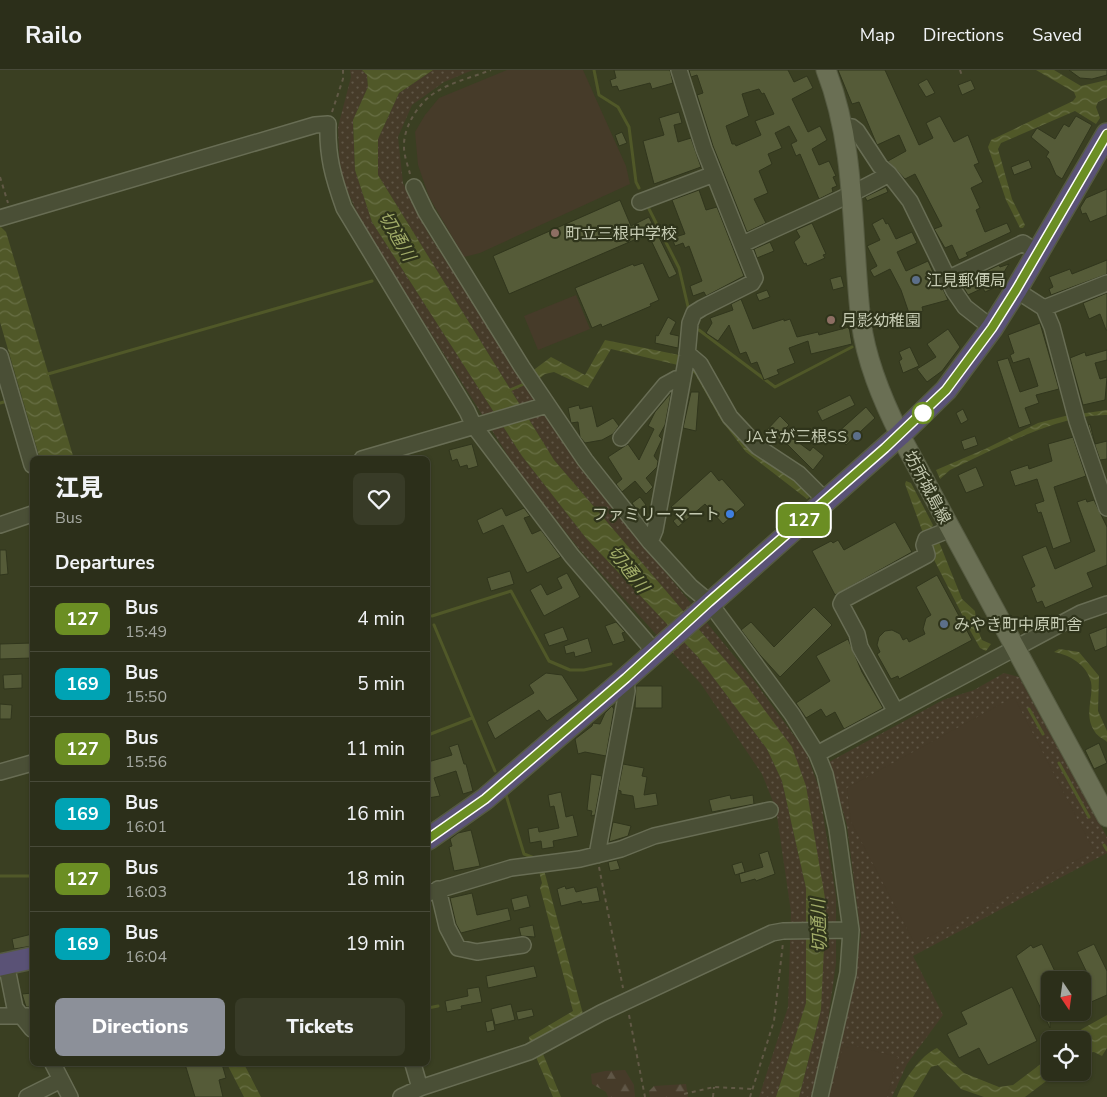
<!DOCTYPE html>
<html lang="en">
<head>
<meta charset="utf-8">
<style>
	:root { --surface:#2c2f1a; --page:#383b27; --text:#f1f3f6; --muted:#a6a9a2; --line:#484a39; --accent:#8c9099 }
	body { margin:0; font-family:"Nunito Sans","Noto Sans JP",sans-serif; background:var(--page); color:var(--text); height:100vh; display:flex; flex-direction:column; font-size:19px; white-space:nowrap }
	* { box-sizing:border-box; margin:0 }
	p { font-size:16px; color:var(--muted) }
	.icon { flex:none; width:28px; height:28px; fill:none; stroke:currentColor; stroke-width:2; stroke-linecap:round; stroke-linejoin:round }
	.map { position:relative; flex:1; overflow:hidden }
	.drawer { position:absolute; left:30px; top:386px; width:400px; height:610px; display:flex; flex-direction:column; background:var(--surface); border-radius:8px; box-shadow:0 1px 4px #0004,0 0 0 1px var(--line) }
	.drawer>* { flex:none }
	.badge { padding:0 10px; border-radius:8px; font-size:18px; line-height:32px }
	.needle { width:32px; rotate:167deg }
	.buttons { position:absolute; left:1041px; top:901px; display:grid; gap:10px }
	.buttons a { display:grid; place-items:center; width:50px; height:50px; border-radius:8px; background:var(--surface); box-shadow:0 1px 4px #0004,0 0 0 1px var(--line); font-size:25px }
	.map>.badge { position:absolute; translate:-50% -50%; box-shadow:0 0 0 2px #fff }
	h2 { padding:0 25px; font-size:19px; line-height:45px }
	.round { display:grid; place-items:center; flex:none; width:52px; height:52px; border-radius:8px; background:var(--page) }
	.summary { display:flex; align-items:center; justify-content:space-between; height:85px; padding:0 25px }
	h1 { font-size:24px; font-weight:800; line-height:38px }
	.action { display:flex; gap:10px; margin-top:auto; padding:10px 25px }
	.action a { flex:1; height:58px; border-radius:8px; background:var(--accent); color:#fff; font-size:20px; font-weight:800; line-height:58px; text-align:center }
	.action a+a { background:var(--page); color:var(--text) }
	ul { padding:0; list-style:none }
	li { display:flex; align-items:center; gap:15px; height:65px; padding:0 25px; border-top:1px solid var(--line) }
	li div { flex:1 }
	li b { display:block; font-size:19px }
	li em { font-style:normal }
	li .badge { min-width:55px; font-weight:700; text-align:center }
	header { display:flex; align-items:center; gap:30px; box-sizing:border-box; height:70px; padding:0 25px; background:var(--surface); border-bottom:1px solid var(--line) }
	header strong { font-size:24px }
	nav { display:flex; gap:28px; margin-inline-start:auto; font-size:18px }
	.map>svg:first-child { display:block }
</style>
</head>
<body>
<header>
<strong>Railo</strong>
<nav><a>Map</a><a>Directions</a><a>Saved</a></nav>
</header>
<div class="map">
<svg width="1107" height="1027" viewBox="0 0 1107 1027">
	<defs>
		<pattern id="green-dots" width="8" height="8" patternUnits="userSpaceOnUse" patternTransform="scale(1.25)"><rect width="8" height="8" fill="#463b29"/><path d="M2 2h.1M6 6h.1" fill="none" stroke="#5f5646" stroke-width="1.8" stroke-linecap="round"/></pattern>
		<pattern id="forest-firs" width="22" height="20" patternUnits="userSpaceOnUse" patternTransform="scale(1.25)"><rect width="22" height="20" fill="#463b29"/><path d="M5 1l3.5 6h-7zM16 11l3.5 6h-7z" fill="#5f5646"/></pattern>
		<pattern id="water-waves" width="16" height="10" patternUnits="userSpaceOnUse" patternTransform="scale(1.25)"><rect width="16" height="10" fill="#505828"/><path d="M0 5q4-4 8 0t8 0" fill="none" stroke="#686f45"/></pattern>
	</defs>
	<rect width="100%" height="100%" fill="#3a3f22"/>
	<!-- green -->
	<path fill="url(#green-dots)" d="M350,0H362L367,5L368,17L353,50L355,100L372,152L522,386L586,468L698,587L767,679L782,711L806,818V933L776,1027H759L788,937L791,842L776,739L762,704L701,614L579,479L515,397L362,154L340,104L338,57L351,7Z
		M433,0H473L444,12L412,35L398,67L403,113L428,163L580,398L753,609L806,682L819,718L836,827V893L820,1008L814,1027H799L821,940L806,716L744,612L554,390L378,105V69L399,23Z
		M1004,603L1019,607L1107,767V783L913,886L943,945L907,994L892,1027H826L861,866L847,756L829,692L943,630L974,620Z"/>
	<!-- forest -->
	<path fill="url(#forest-firs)" d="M625,1000L634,1015L635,1027H608L606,1022L592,1014L591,1004L605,1001Z
		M686,1014L688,1027H650L649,1021L654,1016Z"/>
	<!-- pitch -->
	<path fill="#463b29" d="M507,0H583L626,96L630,114L480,183L464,187L429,127L418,95L415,62L425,45L439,28Z
		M576,225L590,259L538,280L524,246Z
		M1014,627L1094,781L915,874L851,752L847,718Z
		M844,973L898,987L887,1027H830Z"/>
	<!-- water -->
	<path fill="url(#water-waves)" d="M362,0H433L399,23L378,69V105L554,390L744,612L792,677L806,716L826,834L821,940L799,1027H776L806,933V818L782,711L767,679L698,587L586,468L522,386L372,152L355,100L353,50L368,17L367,5Z
		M1036,0H1054L1081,16L1107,10V28L1098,32L1096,37L1100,48L1096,54L1075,41L1001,73L998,79L1012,129L1025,155L1023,158H1020L1006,130L988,77L991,70L1073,31L1076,27L1074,22Z
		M0,156L6,162L74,389H40L0,252Z
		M605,270L689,287L728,349L792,403L812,425L807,429L746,382L721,350L695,304L682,296L611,279L588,318L554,302L545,304L536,311L531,302L551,287L585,305Z
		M1107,340V345C1059,344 993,380 950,400L940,409L936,400L985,379L1038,353L1065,346Z
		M906,411L911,413L933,455L931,460L939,472L962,529L975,541L977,558L982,570L991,574L986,581L980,578L971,562L930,482L905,414Z
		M1059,579L1079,582L1099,606L1098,641L1107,661V672C1104,669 1097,666 1095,662C1083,645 1094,627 1091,612C1087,595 1070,585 1054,582Z
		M544,800L583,944L530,973L529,967L573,941L540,818L542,813L539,801Z
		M1107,945V978L1102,986L1094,982L1083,983L1082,970H1069L1082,959Z
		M937,978L964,1003L999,1017L1013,1015L1050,987V1002L1057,1003L1025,1027H984L961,1019L938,995L931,997L913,1027H897C903,1011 921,985 937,978Z
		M543,984L561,1027H553L536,987Z
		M227,994H244L261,1027H244Z"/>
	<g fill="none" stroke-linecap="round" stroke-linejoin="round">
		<!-- stream -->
		<path stroke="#505828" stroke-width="3" d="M594,0L599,25L618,37L629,57L636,112L639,118
			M647,135L679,198L689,241
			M699,260L775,317L852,277
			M48,304L372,211
			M508,321L524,314
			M0,333L4,332
			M432,546L511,521L549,591L570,600H584L611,594
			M434,555L495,701
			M1029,639L1043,664
			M428,665L472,648
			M1059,693L1089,747
			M506,725L524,784L537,789
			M1104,775L1107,780
			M0,806H32
			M428,938L438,936"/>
	</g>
	<!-- building -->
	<path fill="#555b38" stroke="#31361d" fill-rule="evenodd" d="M614,0H670L673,13L652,19L650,13L619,21L617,16L612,17L610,10L616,8Z
		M689,0H788L794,12L807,6L813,18L792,29L808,62L820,56L827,70L812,79L819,95L829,91L836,106L833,107L837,116L832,118L833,122L819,129L800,84L796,86L791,74L797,71L789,56L775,63L782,78L768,84L772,94L759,101L768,123L754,129L766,153L747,162L713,76L697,25L703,23L697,5L691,7ZM759,19L762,24L764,23L774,44L755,51L761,65L736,76L735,74H732L726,56L749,46L742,24Z
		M838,0H885L919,75L933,68L926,53L940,46L954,72L968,65L979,93L974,95L983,112L971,118L980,138L976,140L985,162L1007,153L1011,162L966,183L968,186L959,190L952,175L945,178L934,159L942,156L915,104L905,109L888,91L906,81L899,65L877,75L859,32L852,34Z
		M1069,0H1107V5L1092,9L1080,8Z
		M927,9L935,23L926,27L918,14Z
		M971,10L975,19L962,25L958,15Z
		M679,42L682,53L674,55L678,72L691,68L701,97L654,114L643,71L664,65L659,48Z
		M1076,46L1092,55L1062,109L1056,105L1049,89L1046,87L1049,82L1031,67L1037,58L1055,69L1064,54L1069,57Z
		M622,62L627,73L619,76L615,65Z
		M1029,90L1032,98L1014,105L1011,97Z
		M886,117L888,122L867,131L865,127Z
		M1107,119V145L1090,152L1086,143L1082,144L1080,138L1086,128Z
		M699,120L706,140L717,137L744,206L706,226L704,222L693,226L690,216L702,211L689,176L685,178L683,173L675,176L672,168L685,164L672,130Z
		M620,130L631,156L649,147L677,204L669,208L648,164L509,224L493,186Z
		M883,148L886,154L888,153L896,169L912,162L917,173L897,182L906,201L928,191L941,220L943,219L948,230L922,237L923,241L910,246L901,220L890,199L874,207L870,200L877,196L867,176L880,170L872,154Z
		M812,153L826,184L823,185L825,188L807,196L806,193L804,194L794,172L800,167L796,160Z
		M770,172L774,181L757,188L754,179Z
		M1107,190V204L1051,225L1049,219L1053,217L1049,207L1070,199L1072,204Z
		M643,193L659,230L650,234L651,236L602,257L601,254L592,258L575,218L633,194L634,196Z
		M1009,194L994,218L985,222L983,218L968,225L961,213L999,195L1000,197Z
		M841,206L844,217L833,220L830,209Z
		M767,220L770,227L759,231L756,224Z
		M1107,223V260H1106L1100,244L1089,249L1083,233Z
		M741,229L753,259L784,249V251L790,249L797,267L818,262L819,265L849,257L852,274L811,284L808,271L789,278L795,293L777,300L779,304L764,310L757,292L751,294L746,282L740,284L729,255L718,271L706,263L712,253L710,248L733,240L731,234Z
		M668,247L676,252L670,264L679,266L678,278L655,273L656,265L658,266Z
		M1040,253L1059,319L1036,325L1039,333L1025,338L1031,354L1019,358L997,291L1008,288L1020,322L1038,316L1029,288L1013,293L1010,285L1014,283L1008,265Z
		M948,259L960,277L942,301L927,312L917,299L936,287L927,274Z
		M910,277L919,296L903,303L899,291L902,289L899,282Z
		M1107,280V290L1095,293L1100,309L1107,307L1105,330L1083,335L1070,288L1085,282L1086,286Z
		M691,322H699L696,361L683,358Z
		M671,323L665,355L659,366L662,369L654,386L658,391L657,397L646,408L653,417L646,424L635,411L622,422L616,414L622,409L608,387L628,374L639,390L654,359L648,356L655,342Z
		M850,325L855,335L822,351L817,341Z
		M579,335L580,339L592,336L597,357L613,348L619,356L613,364L602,370L585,373L580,367L578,352L571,353L568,338Z
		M866,337L875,348L846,375L836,364Z
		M963,339L968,350L961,354L956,343Z
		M780,346L789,355L783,361L810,381L813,377L824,386L813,400L788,375L777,368L774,371L765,362Z
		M1090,354L1095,374L1107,371V389L1100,390L1088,355Z
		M975,366L978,375L964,380L961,371Z
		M1073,367L1086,406L1054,417L1071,472L1053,479L1041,442L1038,443L1035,434L1044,431L1037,409L1015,416L1010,401L1028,395L1029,399L1052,391L1048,374Z
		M472,374L478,396L468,399L467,395L460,397L457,389L452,391L449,380Z
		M976,397L984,416L966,423L958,405Z
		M711,401L719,411L722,409L745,435L723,454L705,434L678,457L673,451L679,446L671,437Z
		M640,427L646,435L638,441L632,433Z
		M1086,429L1087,432L1094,430L1107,457V495L1087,503L1093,517L1045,538L1042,531L1037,533L1031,518L1035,516L1022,486L1046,476L1055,499L1095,481L1077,432Z
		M502,438L506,446L524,438L530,446L524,448L532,464L541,460L561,487L527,503L503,455L483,464L477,450Z
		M895,452L912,482L835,525L812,481L831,471L833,473L838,470L844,480Z
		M0,480H6L8,504L0,505Z
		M510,501L514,514L491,521L487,508Z
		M567,503L580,527L544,546L530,520L541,514L547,525L562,518L557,508Z
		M937,505L972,570L899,609L898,606L891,609L877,584L880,582L877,575L879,567L885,561L892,560L900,564L903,570L907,568L909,572L925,564L923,559L926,548L931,545L916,517Z
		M814,537L832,555L780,607L760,585L741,560L751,552L774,577Z
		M616,552L625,562L622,563L625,571L613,575L605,556Z
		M563,557L568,570L549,576L544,564Z
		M1107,557V576L1095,581L1089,564Z
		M588,568L592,582L575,587L574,582L566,584L564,576Z
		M848,569L862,602L883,638L844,659L835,642L826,647L821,639L806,648L796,633L830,611L816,586Z
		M32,573V588L0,589V574Z
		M546,603L562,605L578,630L547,651L539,640L495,669L487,652L534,623L529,615Z
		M22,604V618L4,619L3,605Z
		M636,616H662V638H635Z
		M0,634L12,635L11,649H0Z
		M612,636L614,639L606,686L585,682L578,684L575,669L592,656L593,653L600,654L605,643Z
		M1099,673L1107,693L1094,699L1085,680Z
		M458,674L464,694H466L473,721L463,724L456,701L434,708L440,726L428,728V692L452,685L449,677Z
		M623,694L644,698L642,706L647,707L644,725L656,723L658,735L635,739L633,726L621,724V721L618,720Z
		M591,704L602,706L595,745L591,746L592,741L587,740Z
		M561,722L566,747L573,745L578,766L553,771L554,777L542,779L541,771L530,773L528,759L538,757L539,762L559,758L554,736L550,737L548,725Z
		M730,725L731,729L753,725L754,734L712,742L709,730Z
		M613,752L631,756L628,766L609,772Z
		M471,760L480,796L454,801L449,777L452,776L450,769L458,763Z
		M768,781L775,804L756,811L755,809L741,813L739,804L763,797L759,784Z
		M617,790L620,799L610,801L608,792Z
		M742,792L745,802L735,805L732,795Z
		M565,816L566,819L574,817L576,822L597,817L600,831L582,834L581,831L561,836L557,819Z
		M472,823L477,845L508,838L511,850L461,863L456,854L450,828Z
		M527,825L530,837L514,841L511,829Z
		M533,855L535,867L521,866L519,858Z
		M32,864V876L14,879L12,869Z
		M1042,874L1059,910H1050V942H1070L1050,952V958L1016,886L1031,875L1033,878Z
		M1094,874L1107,901V925L1082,936V907L1088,905L1077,882Z
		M534,896L537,907L488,918L486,906Z
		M479,917L482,932L461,936L462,939L447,942L445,931L468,926L467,919Z
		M1012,917L1037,971L988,995L979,978L959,988L947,964L967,954L961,942Z
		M32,923V937H26L22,924Z
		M511,934L515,950L495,955L491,939Z
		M532,939L534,946L518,950L516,942Z
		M493,950L495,960L487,962L485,952Z
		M185,994H222L226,1008L219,1010L223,1027H195Z"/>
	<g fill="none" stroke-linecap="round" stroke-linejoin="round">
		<!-- minor casing -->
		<g stroke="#686d54" stroke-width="18">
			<path id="minor" d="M842,56L852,57L857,61L880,96L889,104L910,131L954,221L965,237L992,258
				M414,117L426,142L522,297L585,390L650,472L691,517L709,532L792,644L817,684L825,704L837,759L851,860L848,903L820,1027
				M640,132L714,104
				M0,148L315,55L328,54C327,86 333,107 344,138L467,341L474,356L572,486L654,581
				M743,174C792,150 842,131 889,104
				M947,209L1023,173L1038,183
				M1016,220L1044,238L1052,257L1077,351L1107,438
				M1044,238L1107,213
				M687,283L700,294L730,347L758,377L799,404L826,431
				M0,286L32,395
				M621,368L665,315L676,309L683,308
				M362,389L547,335
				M0,455L32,444
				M650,472L655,460L687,286L690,253L694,243L702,238L752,213L755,208L704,79L679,0
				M896,642L860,577L857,564L841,534L843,530L927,485L924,475L926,469L951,459
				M817,684L1081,543L1107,534
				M0,702L32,693
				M597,785L627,621L626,608
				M438,819L447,857L458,878L477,882L523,875
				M428,823L511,798L580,789L621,779L654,766L770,740
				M6,893L15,938L32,959
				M0,946H28
				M53,994L70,1027
				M413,994L420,1018
				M27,1027L61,1010
				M401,1027L420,1018L529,982L601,943L772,863L783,861L851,860"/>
		</g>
		<!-- major casing -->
		<g stroke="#565b42" stroke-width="21">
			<path id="major" d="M826,0C857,79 851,167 861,251C866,291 882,329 900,365L1107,747"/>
		</g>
		<!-- highway casing -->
		<g stroke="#555a41" stroke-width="24">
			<path id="highway" d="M428,769L485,729L626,608L900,365L946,320L992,258L1016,220L1107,64
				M0,895L32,888"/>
		</g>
		<!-- path -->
		<path stroke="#615946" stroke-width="2" stroke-dasharray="4 4" stroke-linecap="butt" d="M960,0L962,6
			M332,42L343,9V0
			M410,104C408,96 404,86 404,77C403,57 419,32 436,22C452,12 473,7 491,0
			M0,107L8,133
			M599,797L623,918
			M629,945L645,1027
			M684,1024L714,1017L752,1019
			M713,1027L714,1017
			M750,1027L774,951L783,873"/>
		<!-- minor -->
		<use href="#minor" stroke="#4a4f36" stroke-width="15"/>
		<!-- major -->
		<use href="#major" stroke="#6a6f54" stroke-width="19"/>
		<!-- highway -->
		<use href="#highway" stroke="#5a5276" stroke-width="21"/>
	</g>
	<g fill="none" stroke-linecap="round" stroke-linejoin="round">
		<!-- line casing -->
		<g stroke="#fff" stroke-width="11">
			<path id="line" d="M428,769L485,729L626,608L709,532L885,378L946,320L992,258L1016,220L1107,64"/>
		</g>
		<!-- line -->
		<use href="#line" stroke="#6b8e23" stroke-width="8"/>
	</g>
	<!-- markers -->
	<g fill="#8d6e63" stroke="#2f341b" stroke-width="2">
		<circle cx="555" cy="163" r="5"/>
		<circle cx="831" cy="250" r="5"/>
	</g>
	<g fill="#5c6f8a" stroke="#2f341b" stroke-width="2">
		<circle cx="916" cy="210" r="5"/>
		<circle cx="857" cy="366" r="5"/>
		<circle cx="944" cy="554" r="5"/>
	</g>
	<circle fill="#fff" stroke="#6b8e23" stroke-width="2.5" cx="923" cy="343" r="10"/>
	<circle fill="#3f7fe0" stroke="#2f341b" stroke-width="2" cx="730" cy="444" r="5"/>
	<g text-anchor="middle" stroke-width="4.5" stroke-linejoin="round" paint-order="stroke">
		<!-- poi labels -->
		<g font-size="16" fill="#c5cab2" stroke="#2f341b" text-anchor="start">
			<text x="565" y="169">町立三根中学校</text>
			<text x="926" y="216">江見郵便局</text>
			<text x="841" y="256">月影幼稚園</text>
			<text x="847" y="372" text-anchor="end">JAさが三根SS</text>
			<text x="720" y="450" text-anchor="end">ファミリーマート</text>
			<text x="954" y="560">みやき町中原町舎</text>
		</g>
		<!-- street labels -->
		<g font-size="16" fill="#c5cab2" stroke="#2f341b">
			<text transform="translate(928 417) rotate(62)" y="6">坊所城島線</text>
		</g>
		<!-- water labels -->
		<g font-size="18" font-style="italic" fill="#a1ac68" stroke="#2f341b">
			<text transform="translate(397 166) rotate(60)" y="6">切通川</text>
			<text transform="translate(628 499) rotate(52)" y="6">切通川</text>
			<text transform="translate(819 856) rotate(-92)" y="6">切通川</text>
		</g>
	</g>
</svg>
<div class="buttons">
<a><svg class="needle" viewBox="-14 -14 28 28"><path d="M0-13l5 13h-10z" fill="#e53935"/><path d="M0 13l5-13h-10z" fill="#a6a9a2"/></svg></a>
<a><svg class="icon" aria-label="locate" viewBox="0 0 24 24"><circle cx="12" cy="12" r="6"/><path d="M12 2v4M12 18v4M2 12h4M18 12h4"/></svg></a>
</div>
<b class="badge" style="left:804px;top:450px;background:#6b8e23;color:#fff">127</b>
<section class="drawer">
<div class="summary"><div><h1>江見</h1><p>Bus</p></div><a class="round"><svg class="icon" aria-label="heart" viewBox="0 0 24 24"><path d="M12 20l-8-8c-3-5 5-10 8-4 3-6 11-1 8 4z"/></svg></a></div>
<h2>Departures</h2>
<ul>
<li><span class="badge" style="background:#6b8e23;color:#fff">127</span><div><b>Bus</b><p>15:49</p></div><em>4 min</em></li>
<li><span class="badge" style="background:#00a3b4;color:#fff">169</span><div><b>Bus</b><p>15:50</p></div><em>5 min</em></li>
<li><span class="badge" style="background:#6b8e23;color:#fff">127</span><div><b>Bus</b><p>15:56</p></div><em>11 min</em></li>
<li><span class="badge" style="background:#00a3b4;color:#fff">169</span><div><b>Bus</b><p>16:01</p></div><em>16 min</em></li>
<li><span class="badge" style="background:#6b8e23;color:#fff">127</span><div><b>Bus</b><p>16:03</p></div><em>18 min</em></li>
<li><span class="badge" style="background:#00a3b4;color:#fff">169</span><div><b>Bus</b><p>16:04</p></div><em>19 min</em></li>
</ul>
<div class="action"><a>Directions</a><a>Tickets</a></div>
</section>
</div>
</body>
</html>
